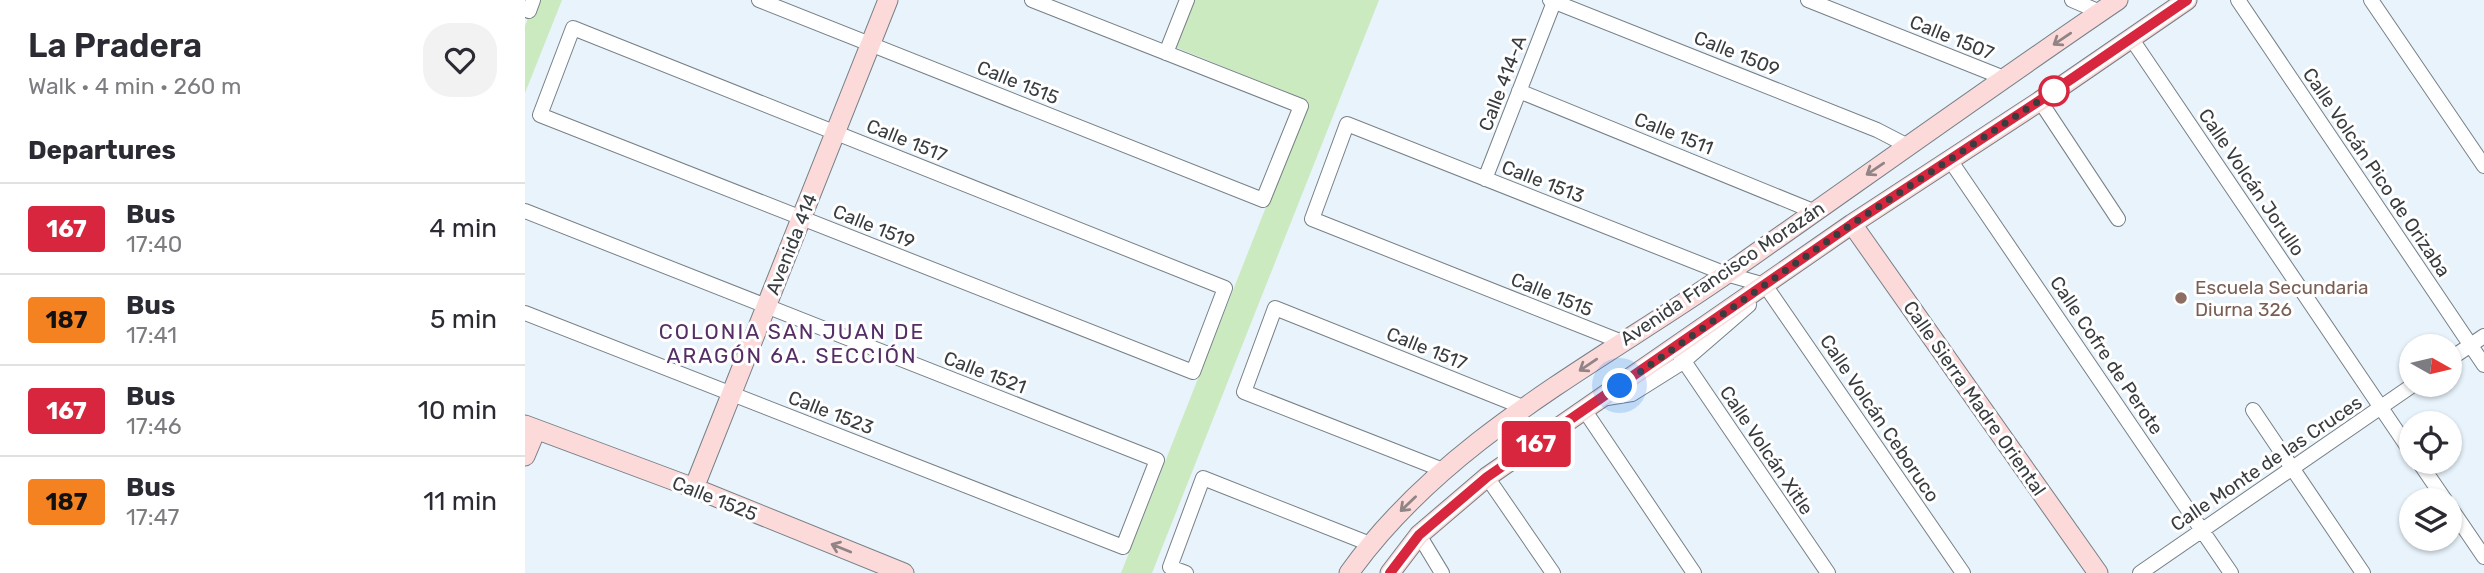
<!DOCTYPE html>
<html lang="en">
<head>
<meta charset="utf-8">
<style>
	:root { --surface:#fff; --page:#f2f2f3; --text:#2b2b33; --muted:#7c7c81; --line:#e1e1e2 }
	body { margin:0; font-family:Rubik,sans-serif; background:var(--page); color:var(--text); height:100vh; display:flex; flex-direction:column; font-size:26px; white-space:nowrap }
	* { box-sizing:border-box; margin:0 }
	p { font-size:23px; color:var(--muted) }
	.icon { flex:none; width:38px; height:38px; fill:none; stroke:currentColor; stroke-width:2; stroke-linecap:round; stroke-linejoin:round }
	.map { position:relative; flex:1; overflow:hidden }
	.drawer { display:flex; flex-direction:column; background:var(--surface); width:525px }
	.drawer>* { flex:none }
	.badge { padding:0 14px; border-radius:5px; font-size:24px; line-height:46px }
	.needle { width:46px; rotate:98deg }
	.fabs { position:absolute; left:1874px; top:334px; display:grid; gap:14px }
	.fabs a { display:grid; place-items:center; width:63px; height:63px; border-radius:50%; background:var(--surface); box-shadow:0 2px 5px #0004; font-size:35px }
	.you { position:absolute; width:35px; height:35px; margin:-18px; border:5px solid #fff; border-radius:50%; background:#1a73e8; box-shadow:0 0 0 10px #1a73e833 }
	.map>.badge { position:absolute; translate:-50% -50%; box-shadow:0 0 0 4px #fff }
	h2 { padding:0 28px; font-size:26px; line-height:63px }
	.round { display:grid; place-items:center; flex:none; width:74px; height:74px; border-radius:28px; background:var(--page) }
	.head { display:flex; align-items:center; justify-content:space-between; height:119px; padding:0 28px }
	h1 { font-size:33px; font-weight:600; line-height:52px }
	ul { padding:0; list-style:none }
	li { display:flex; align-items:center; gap:21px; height:91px; padding:0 28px; border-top:2px solid var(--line) }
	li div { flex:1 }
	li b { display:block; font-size:26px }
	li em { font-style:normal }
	li .badge { min-width:77px; font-weight:700; text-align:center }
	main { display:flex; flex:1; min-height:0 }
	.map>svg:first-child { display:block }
</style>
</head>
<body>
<main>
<section class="drawer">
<div class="head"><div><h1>La Pradera</h1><p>Walk · 4 min · 260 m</p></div><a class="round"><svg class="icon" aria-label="heart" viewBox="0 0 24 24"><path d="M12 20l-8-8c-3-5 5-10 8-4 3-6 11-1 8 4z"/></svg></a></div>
<h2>Departures</h2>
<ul>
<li><span class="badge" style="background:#d7263d;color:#fff">167</span><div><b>Bus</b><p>17:40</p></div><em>4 min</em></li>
<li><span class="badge" style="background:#f58220;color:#111">187</span><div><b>Bus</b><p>17:41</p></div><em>5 min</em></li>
<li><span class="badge" style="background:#d7263d;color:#fff">167</span><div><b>Bus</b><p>17:46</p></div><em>10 min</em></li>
<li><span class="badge" style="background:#f58220;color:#111">187</span><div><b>Bus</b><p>17:47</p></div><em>11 min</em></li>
</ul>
</section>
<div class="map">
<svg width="1959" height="573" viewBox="0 0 1959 573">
	<rect width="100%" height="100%" fill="#e8f3fb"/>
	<!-- green -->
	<path fill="#cbeac0" d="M10,0H37L0,93V26Z
		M669,0H854L627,573H596L783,101L650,47Z"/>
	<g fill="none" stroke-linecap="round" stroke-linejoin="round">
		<!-- street casing -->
		<g stroke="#778087" stroke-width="16">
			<path id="street" d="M234,0L738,200L776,106L507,0
				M1025,0L1352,130L1383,146
				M1283,0L1479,78
				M1547,0L1575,12
				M1713,0L1959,365
				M1846,0L1959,166
				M0,9L4,11L8,0
				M48,28L700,288L668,372L15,115Z
				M1606,38L1886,452
				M641,53L662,0
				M994,91L1288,211
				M1515,101L1593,219
				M1425,160L1706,573
				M960,179L1029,2
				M0,211L632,460L598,547L0,313
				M1240,285L1438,573
				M1097,342L787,219L822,124L1201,274L1240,285
				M1150,348L1303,573
				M1925,359L1959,336
				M1076,399L1107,394L1158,362L1224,305
				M1728,410L1838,573
				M1060,411L1169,573
				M1894,462L1920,500
				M918,470L719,392L750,308L1000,408
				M962,477L1028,573
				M1925,507L1959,557
				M894,535L917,573
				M661,573L645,567L678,478L845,544
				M1615,573L1888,385"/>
		</g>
		<!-- secondary casing -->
		<g stroke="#778087" stroke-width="21">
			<path id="secondary" d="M1327,224L1573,573
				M0,425L169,488L379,573
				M0,456L11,430
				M169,488L363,0
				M824,573C919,440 1072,364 1203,273C1333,182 1462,89 1593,0
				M865,573L894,535L962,477L1327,224L1515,101L1662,0"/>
		</g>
		<!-- street -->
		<use href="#street" stroke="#fff" stroke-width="14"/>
		<!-- secondary -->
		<use href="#secondary" stroke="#fddada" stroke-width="19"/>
	</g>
	<!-- one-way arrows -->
	<defs><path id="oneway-shaft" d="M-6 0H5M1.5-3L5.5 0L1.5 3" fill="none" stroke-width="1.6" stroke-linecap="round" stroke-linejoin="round" transform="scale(1.75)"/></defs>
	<g stroke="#918485">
		<use href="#oneway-shaft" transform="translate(1537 39) rotate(146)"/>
		<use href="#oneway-shaft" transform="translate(1350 169) rotate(146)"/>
		<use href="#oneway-shaft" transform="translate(1063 365) rotate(146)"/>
		<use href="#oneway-shaft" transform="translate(883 504) rotate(136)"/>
		<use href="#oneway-shaft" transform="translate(316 548) rotate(-158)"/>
	</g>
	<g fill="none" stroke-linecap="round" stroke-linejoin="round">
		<!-- line casing -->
		<g stroke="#fff" stroke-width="16">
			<path id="line" d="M865,573L894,535L962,477L1327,224L1514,101L1662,0"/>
		</g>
		<!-- line -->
		<use href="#line" stroke="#d7263d" stroke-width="10"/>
		<!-- walk -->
		<path stroke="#393d40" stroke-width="7" stroke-dasharray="0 12.6" d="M1095,386L1327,224L1538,85L1529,91"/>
	</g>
	<!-- markers -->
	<circle fill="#fff" stroke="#d7263d" stroke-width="3.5" cx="1529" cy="91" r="14"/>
	<circle fill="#8d6e63" stroke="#fff" stroke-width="2.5" cx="1656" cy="298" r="7"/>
	<g text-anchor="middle" stroke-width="6" stroke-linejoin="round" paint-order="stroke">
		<!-- street labels -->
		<g font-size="19" fill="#393d40" stroke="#fff">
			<text transform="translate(1427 37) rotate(22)" y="7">Calle 1507</text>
			<text transform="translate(1212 53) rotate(22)" y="7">Calle 1509</text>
			<text transform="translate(493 82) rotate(22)" y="7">Calle 1515</text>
			<text transform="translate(977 83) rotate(-69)" y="7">Calle 414-A</text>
			<text transform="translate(1149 133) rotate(22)" y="7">Calle 1511</text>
			<text transform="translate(382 140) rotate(22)" y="7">Calle 1517</text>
			<text transform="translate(1852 172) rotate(56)" y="7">Calle Volcán Pico de Orizaba</text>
			<text transform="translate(1018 181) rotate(21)" y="7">Calle 1513</text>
			<text transform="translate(1727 182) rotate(56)" y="7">Calle Volcán Jorullo</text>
			<text transform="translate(349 226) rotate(22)" y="7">Calle 1519</text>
			<text transform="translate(266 244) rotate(-68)" y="7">Avenida 414</text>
			<text transform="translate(1197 273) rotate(-34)" y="7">Avenida Francisco Morazán</text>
			<text transform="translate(1027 294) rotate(22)" y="7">Calle 1515</text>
			<text transform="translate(902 348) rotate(22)" y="7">Calle 1517</text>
			<text transform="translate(1582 355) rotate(56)" y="7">Calle Cofre de Perote</text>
			<text transform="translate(460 372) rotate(21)" y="7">Calle 1521</text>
			<text transform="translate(1450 398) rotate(55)" y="7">Calle Sierra Madre Oriental</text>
			<text transform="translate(306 412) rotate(21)" y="7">Calle 1523</text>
			<text transform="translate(1355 418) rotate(56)" y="7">Calle Volcán Ceboruco</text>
			<text transform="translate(1242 450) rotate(56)" y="7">Calle Volcán Xitle</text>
			<text transform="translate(1741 463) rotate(-34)" y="7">Calle Monte de las Cruces</text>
			<text transform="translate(190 498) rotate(22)" y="7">Calle 1525</text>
		</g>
		<!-- education labels -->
		<g font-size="19" fill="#785e54" stroke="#fff" text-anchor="start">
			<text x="1670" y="294">Escuela Secundaria<tspan x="1670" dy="22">Diurna 326</tspan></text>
		</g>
		<!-- neighbourhood labels -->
		<g font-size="21" letter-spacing="2" fill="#542e65" stroke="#fff">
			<text x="267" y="339">COLONIA SAN JUAN DE<tspan x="267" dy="24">ARAGÓN 6A. SECCIÓN</tspan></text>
		</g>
	</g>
</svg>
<div class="fabs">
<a><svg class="needle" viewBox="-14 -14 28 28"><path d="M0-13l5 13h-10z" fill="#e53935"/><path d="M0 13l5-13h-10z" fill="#7c7c81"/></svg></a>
<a><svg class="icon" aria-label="locate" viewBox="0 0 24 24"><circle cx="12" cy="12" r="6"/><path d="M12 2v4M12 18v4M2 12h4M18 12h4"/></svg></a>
<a><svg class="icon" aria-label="layers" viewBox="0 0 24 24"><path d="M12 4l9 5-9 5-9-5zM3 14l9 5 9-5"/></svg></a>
</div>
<div class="you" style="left:1095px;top:386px"></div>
<b class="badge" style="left:1011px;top:444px;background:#d7263d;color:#fff">167</b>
</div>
</main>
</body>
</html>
